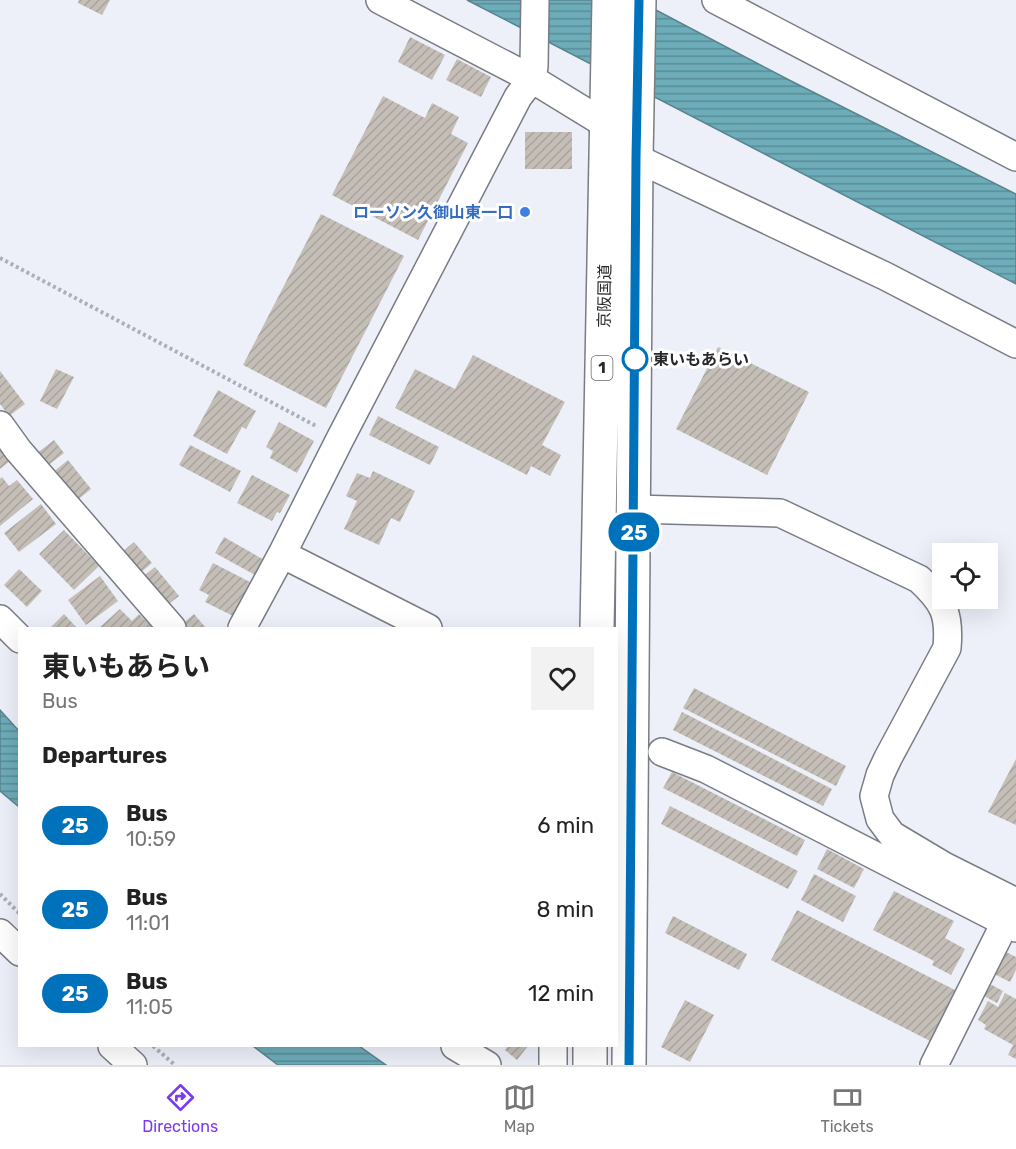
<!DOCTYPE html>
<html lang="en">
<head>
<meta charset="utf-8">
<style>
	:root { --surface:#fff; --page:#f2f2f2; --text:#222; --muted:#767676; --line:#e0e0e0; --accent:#7c3aed }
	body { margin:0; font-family:Rubik,"Noto Sans JP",sans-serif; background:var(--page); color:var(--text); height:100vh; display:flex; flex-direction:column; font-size:22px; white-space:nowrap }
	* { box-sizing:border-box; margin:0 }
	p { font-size:20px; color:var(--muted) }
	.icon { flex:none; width:33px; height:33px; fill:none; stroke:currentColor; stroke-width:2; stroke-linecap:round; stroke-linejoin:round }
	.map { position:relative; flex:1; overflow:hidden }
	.drawer { position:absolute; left:18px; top:627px; width:600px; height:420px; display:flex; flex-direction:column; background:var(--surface); border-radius:0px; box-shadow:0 6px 24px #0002 }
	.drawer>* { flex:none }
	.badge { padding:0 12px; border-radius:20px; font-size:21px; line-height:39px }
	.fabs { position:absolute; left:932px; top:543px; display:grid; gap:12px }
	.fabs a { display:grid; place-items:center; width:66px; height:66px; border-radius:0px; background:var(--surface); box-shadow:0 6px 24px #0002; font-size:30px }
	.map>.badge { position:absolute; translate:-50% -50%; box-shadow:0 0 0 3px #fff }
	h2 { padding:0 24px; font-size:22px; line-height:54px }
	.round { display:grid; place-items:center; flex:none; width:63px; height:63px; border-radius:0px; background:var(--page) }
	.headline { display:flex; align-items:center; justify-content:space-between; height:102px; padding:0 24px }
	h1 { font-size:28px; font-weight:700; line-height:45px }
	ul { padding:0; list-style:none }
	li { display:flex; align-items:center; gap:18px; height:84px; padding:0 24px }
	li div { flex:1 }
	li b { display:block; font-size:22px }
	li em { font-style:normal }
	li .badge { min-width:66px; font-weight:700; text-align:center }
	.tab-bar { display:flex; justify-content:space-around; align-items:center; height:84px; border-top:2px solid var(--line); background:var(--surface); font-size:16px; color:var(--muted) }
	.tab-bar a { display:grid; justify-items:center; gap:3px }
	.tab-bar .on { color:var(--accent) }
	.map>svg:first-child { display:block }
</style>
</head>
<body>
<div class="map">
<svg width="1016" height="1065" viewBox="0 0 1016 1065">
	<defs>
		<pattern id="water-rules" width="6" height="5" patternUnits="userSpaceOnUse" patternTransform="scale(1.5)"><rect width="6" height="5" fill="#6dacb9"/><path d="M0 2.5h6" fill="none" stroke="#598c97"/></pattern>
		<pattern id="building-hatch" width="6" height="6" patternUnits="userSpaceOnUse" patternTransform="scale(1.5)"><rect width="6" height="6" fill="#c4beb7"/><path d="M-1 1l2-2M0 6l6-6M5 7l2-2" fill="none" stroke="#a8a39e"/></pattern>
	</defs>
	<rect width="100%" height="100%" fill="#edf0f9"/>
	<!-- water -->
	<path fill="url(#water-rules)" stroke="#58848e" stroke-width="1.5" d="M467,0H637L791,81L1016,194V284Z
		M0,710L19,731V807L0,791Z
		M253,1046H359L386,1065H278Z"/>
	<!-- building -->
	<path fill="url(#building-hatch)" d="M79,0H110L102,15L78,3Z
		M410,37L445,55L432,80L398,62Z
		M457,59L491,77L481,97L446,80Z
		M383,96L425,118L432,103L459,117L451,134L468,143L418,240L332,195Z
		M525,132H572V169H525Z
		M321,214L404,256L326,408L243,365Z
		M718,347L809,392L767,475L676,429Z
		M473,355L565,402L542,445L561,455L550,476L531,466L527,475L395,408L415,369L455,389Z
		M56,369L74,377L57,409L40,401Z
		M0,371L25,404L9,416L0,404Z
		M218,390L256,411L246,429L242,427L227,454L193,436Z
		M378,416L439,447L430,465L369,435Z
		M279,422L314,441L297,473L270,458L273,451L266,447Z
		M54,440L64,453L46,467L36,454Z
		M190,445L241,471L230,492L179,465Z
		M0,449L10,461L0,469Z
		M68,460L91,489L75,502L52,473Z
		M373,471L415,491L400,522L391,518L379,545L344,529L357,501L346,496L357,473L370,478Z
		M252,475L290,495L280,513L277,512L272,521L237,503Z
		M2,477L9,486L17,480L33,499L0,526V479Z
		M41,504L56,524L19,552L4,533Z
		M64,530L99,566L74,590L39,554Z
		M224,537L266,561L257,576L215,553Z
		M134,542L152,563L139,574L121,553Z
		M213,563L250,582L233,616L205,602L209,595L199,590Z
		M155,567L179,596L165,607L141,578Z
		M19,569L42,591L27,607L4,585Z
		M100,576L118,601L86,625L68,600Z
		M120,609L132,621L139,614L153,628H99Z
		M64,614L77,628H50Z
		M194,614L206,628H184L181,625Z
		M694,688L846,766L836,786L683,708Z
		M682,712L832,789L823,806L673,730Z
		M1016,759V825L988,812Z
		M672,772L805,840L797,856L663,788Z
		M670,806L798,871L788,889L661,824Z
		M827,849L864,869L854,888L817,869Z
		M814,874L856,896L843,922L801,900Z
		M894,891L954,921L945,938L965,949L951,975L932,965L934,961L873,930Z
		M797,910L957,991L932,1042L771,960Z
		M673,916L747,954L739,970L665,933Z
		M1006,952L1016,957V970L1010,982L994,974Z
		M990,984L1003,991L997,1003L984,996Z
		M1005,993L1016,999V1059L1008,1055L1013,1045L984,1029L986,1025L978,1020L988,1001L998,1007Z
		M685,1000L714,1015L690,1062L661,1047Z
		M508,1046H528L517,1060L505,1050Z"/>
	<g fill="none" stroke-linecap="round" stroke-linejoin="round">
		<!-- minor casing -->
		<g stroke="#797c84" stroke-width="30">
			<path id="minor" d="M380,0L532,79L607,125L636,158L885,276L1016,344
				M716,0L1016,157
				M0,425L18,450L172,628
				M634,509L780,513L919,579C944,602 950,614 947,648L888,758L880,775L874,796L880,819L892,835L944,866L1016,902
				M282,554L428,628
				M0,619L20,639
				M242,628L282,554L340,439L518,97L532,79L534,66L535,0
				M662,752L706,769L1016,928
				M0,933L20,952
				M112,1046L133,1065
				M455,1046L487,1065
				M553,1065V1046
				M934,1065L1005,923"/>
		</g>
		<!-- trunk casing -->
		<g stroke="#797c84" stroke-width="36">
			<path id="trunk" d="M597,628L609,0
				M590,1065V1046
				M629,1065L636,158L639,0"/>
		</g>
		<!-- path -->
		<path stroke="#acafb6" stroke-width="4" stroke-dasharray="3 3" stroke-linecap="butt" d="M0,258L318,427
			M0,894L20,914
			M153,1046L175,1065"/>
		<!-- minor -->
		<use href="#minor" stroke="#fff" stroke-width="27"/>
		<!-- trunk -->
		<use href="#trunk" stroke="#fff" stroke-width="33"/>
	</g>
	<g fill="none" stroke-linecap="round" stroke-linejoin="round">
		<!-- line casing -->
		<g stroke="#fff" stroke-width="14">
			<path id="line" d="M629,1065L636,158L639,0"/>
		</g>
		<!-- line -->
		<use href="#line" stroke="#0072bc" stroke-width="9"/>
	</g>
	<!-- markers -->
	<circle fill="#3f7fe0" stroke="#fff" stroke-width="2" cx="525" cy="212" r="6"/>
	<circle fill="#fff" stroke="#0072bc" stroke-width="3" cx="635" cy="359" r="12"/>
	<g text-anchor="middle" stroke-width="6" stroke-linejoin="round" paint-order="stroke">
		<!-- shield labels -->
		<rect fill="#fff" stroke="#67686b" stroke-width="1.5" x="591.5" y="356" width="21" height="24" rx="4.5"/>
		<g font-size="15" font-weight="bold" fill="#26282b">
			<text x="602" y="373">1</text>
		</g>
		<!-- shop labels -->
		<g font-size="16" font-weight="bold" fill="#366cbe" stroke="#fff" text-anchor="end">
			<text x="513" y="218">ローソン久御山東一口</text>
		</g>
		<!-- street labels -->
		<g font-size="16" fill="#26282b" stroke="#fff">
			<text transform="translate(604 296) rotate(-89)" y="6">京阪国道</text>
		</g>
		<!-- stop labels -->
		<g font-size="16" font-weight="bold" fill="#26282b" stroke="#fff" text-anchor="start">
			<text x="653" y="365">東いもあらい</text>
		</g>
	</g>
</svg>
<div class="fabs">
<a><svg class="icon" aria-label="locate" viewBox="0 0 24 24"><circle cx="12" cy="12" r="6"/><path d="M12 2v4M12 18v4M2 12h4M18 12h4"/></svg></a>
</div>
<b class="badge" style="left:634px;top:532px;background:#0072bc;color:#fff">25</b>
<section class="drawer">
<div class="headline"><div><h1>東いもあらい</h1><p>Bus</p></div><a class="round"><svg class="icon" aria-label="heart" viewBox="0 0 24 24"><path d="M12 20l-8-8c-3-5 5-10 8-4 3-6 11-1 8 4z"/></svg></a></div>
<h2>Departures</h2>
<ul>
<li><span class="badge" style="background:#0072bc;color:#fff">25</span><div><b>Bus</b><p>10:59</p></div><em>6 min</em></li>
<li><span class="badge" style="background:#0072bc;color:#fff">25</span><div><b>Bus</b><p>11:01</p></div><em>8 min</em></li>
<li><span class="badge" style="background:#0072bc;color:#fff">25</span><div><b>Bus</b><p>11:05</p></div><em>12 min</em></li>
</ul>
</section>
</div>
<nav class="tab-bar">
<a class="on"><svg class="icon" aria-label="directions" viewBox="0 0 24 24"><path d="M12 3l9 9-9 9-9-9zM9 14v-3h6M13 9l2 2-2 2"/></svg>Directions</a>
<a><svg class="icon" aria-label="map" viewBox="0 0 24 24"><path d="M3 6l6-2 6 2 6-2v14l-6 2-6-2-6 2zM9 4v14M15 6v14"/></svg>Map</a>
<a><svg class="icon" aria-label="tickets" viewBox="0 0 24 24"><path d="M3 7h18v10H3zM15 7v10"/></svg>Tickets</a>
</nav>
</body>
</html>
